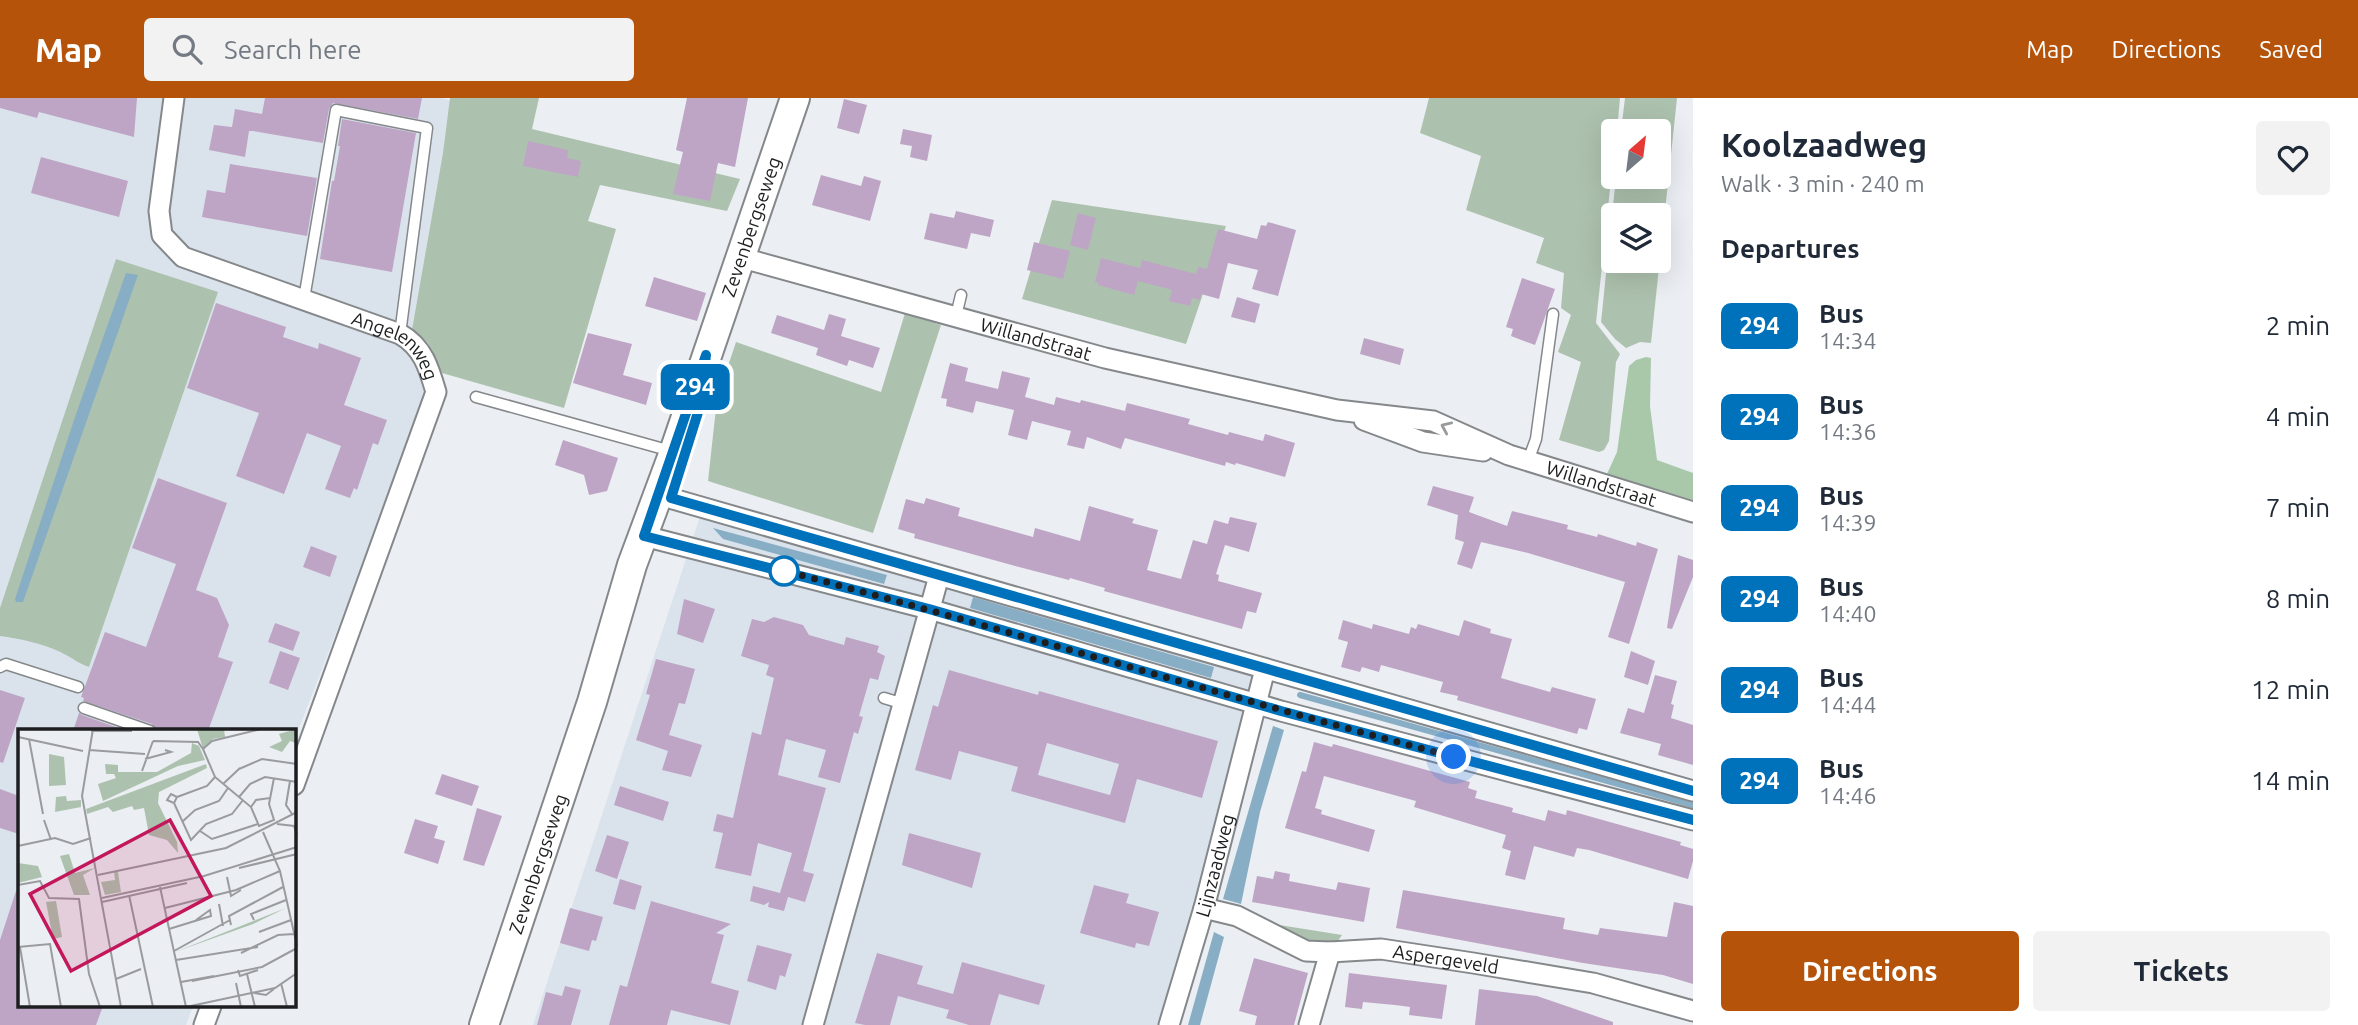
<!DOCTYPE html>
<html lang="en">
<head>
<meta charset="utf-8">
<style>
	:root { --surface:#fff; --page:#f2f2f3; --text:#1f2937; --muted:#747a83; --accent:#b45309 }
	body { margin:0; font-family:Ubuntu,sans-serif; background:var(--page); color:var(--text); height:100vh; display:flex; flex-direction:column; font-size:26px; white-space:nowrap }
	* { box-sizing:border-box; margin:0 }
	p { font-size:23px; color:var(--muted) }
	.icon { flex:none; width:38px; height:38px; fill:none; stroke:currentColor; stroke-width:2; stroke-linecap:round; stroke-linejoin:round }
	.map { position:relative; flex:1; overflow:hidden }
	.drawer { display:flex; flex-direction:column; background:var(--surface); width:665px }
	.drawer>* { flex:none }
	.badge { padding:0 14px; border-radius:10px; font-size:24px; line-height:46px }
	.needle { width:46px; rotate:28deg }
	.fabs { position:absolute; left:1601px; top:21px; display:grid; gap:14px }
	.fabs a { display:grid; place-items:center; width:70px; height:70px; border-radius:7px; background:var(--surface); box-shadow:0 7px 28px #0002; font-size:35px }
	.you { position:absolute; width:35px; height:35px; margin:-18px; border:5px solid #fff; border-radius:50%; background:#1a73e8; box-shadow:0 0 0 10px #1a73e833 }
	.map>.badge { position:absolute; translate:-50% -50%; box-shadow:0 0 0 4px #fff }
	h2 { padding:0 28px; font-size:26px; line-height:63px }
	.round { display:grid; place-items:center; flex:none; width:74px; height:74px; border-radius:7px; background:var(--page) }
	.head { display:flex; align-items:center; justify-content:space-between; height:119px; padding:0 28px }
	h1 { font-size:33px; font-weight:700; line-height:52px }
	.cta { display:flex; gap:14px; margin-top:auto; padding:14px 28px }
	.cta a { flex:1; height:80px; border-radius:7px; background:var(--accent); color:#fff; font-size:28px; font-weight:700; line-height:80px; text-align:center }
	.cta a+a { background:var(--page); color:var(--text) }
	ul { padding:0; list-style:none }
	li { display:flex; align-items:center; gap:21px; height:91px; padding:0 28px }
	li div { flex:1 }
	li b { display:block; font-size:26px }
	li em { font-style:normal }
	li .badge { min-width:77px; font-weight:700; text-align:center }
	header { display:flex; align-items:center; gap:42px; box-sizing:border-box; height:98px; padding:0 35px; background:var(--accent); color:#fff }
	header strong { font-size:33px }
	nav { display:flex; gap:38px; margin-inline-start:auto; font-size:24px }
	.search { width:490px; height:63px; background:var(--page); display:flex; align-items:center; gap:18px; box-sizing:border-box; padding:0 24px; border-radius:7px; color:var(--muted); font-size:26px }
	main { display:flex; flex:1; min-height:0 }
	.map>svg:first-child { display:block }
</style>
</head>
<body>
<header>
<strong>Map</strong>
<div class="search"><svg class="icon" aria-label="search" viewBox="0 0 24 24"><circle cx="10" cy="10" r="6"/><path d="M15 15l6 6"/></svg>Search here</div>
<nav><a>Map</a><a>Directions</a><a>Saved</a></nav>
</header>
<main>
<div class="map">
<svg width="1693" height="927" viewBox="0 0 1693 927">
	<rect width="100%" height="100%" fill="#ebeef2"/>
	<!-- built -->
	<path fill="#dae3ec" d="M0,0H442L532,31L294,643V633H19V908H193L186,927H0Z
		M706,400L1271,563L1170,927H533Z"/>
	<!-- green -->
	<path fill="#adc2ae" fill-rule="evenodd" d="M450,0H539L532,31L740,81L727,113L600,87L588,123L616,131L564,310L442,275L428,245L412,232L443,55Z
		M1429,0H1620L1617,33H1614L1613,62L1596,225L1620,256L1616,264L1609,343L1604,352L1599,354L1559,342L1581,264L1558,254L1571,217L1561,210L1564,175L1536,165L1544,140L1466,112L1481,58L1420,35Z
		M1625,0H1677L1651,245L1640,244L1626,250L1615,241L1601,224L1616,79H1659V33H1621ZM1614,117H1659V163H1614Z
		M1052,102L1226,128L1186,246L1022,201Z
		M116,161L218,194L89,569C78,565 74,561 64,556C49,547 18,540 0,538V510Z
		M905,215L941,227L873,435L708,383L717,301L736,244L881,294Z
		M1261,824L1342,837L1335,847H1309Z"/>
	<!-- forest -->
	<path fill="#a9c8aa" d="M1646,259L1651,260L1650,308L1657,362L1693,375V402L1607,376L1617,354L1629,268L1636,262Z"/>
	<!-- water -->
	<path fill="#88aec5" d="M126,175L138,177L23,504H16L15,501L76,316Z
		M713,430L887,477L884,486L723,441Z
		M973,499L1214,569L1211,580L970,510Z
		M1273,628L1284,632L1260,714L1241,806L1223,801Z
		M1214,834L1224,839L1200,927H1188Z"/>
	<g fill="none" stroke-linecap="round" stroke-linejoin="round">
		<!-- stream -->
		<path stroke="#88aec5" stroke-width="6" d="M1300,597L1693,707"/>
	</g>
	<!-- building -->
	<path fill="#bea5c5" fill-rule="evenodd" d="M0,0H137L134,39L39,14L37,20L0,10Z
		M265,0H422L418,21L333,5L329,11L323,45L253,33H249L245,59L209,52L214,27L232,29L235,11L262,16Z
		M687,0H748L735,69L718,65L710,103L673,96L683,54L676,52Z
		M844,1L867,7L859,36L837,30Z
		M342,21L416,35L392,174L320,161L332,83H334L340,48H338Z
		M903,31L932,37L927,63L910,59L912,48L900,46Z
		M528,43L568,52L567,60L581,63L578,79L523,68Z
		M41,59L128,83L119,119L31,95Z
		M230,66L317,80L307,138L202,119L207,92L225,95Z
		M821,77L861,88L864,78L881,83L870,123L812,107Z
		M956,113L994,122L990,139L971,135L967,151L924,141L930,115L954,120Z
		M1078,115L1096,120L1088,152L1070,147Z
		M1268,124L1296,132L1278,198L1252,191L1258,172L1228,165L1219,201L1201,196L1200,202L1192,200L1190,208L1169,203L1172,193L1169,191L1138,183L1134,197L1098,187V184H1095L1101,160L1140,170L1142,162L1196,176L1198,169L1207,171L1218,131L1257,141L1261,127L1266,128Z
		M1034,144L1070,153L1063,181L1027,172Z
		M654,179L706,195L697,223L645,208Z
		M1522,180L1555,191L1535,247L1511,238L1513,231L1506,229Z
		M1237,199L1260,206L1255,225L1231,219Z
		M216,205L286,229L283,239L318,251L319,245L361,260L344,307L387,322L378,347L373,345L357,392L354,390L350,400L325,391L341,348L307,335L284,396L236,378L259,315L187,290Z
		M829,216L846,221L841,238L880,250L873,270L849,262L847,268L816,257L818,250L771,235L777,217L824,232Z
		M588,235L632,246L623,277L652,285L646,307L573,285Z
		M1364,240L1404,251L1400,267L1360,256Z
		M950,265L968,270L965,283L998,291L1002,273L1030,280L1025,299L1054,307L1056,299L1080,305L1081,302L1125,313L1127,305L1190,321L1188,326L1228,337L1229,334L1263,343L1265,336L1295,345L1285,379L1236,365L1235,367L1226,364L1225,368L1125,340L1121,351L1087,339L1084,351L1067,347L1071,333L1032,323L1027,342L1008,337L1014,312L976,303L973,315L946,308L947,301L941,300Z
		M563,342L618,360L607,393L589,397L584,377L555,367Z
		M158,380L227,405L196,492L217,500L229,527L218,559L233,564L208,633H157L152,626L83,603L84,600L81,599L105,534L146,549L176,466L132,450Z
		M1433,388L1474,399L1469,414L1507,428L1512,413L1568,427L1567,431L1597,439L1598,436L1636,448L1637,444L1658,451L1629,546L1608,539L1625,484L1528,455L1481,444L1472,471L1457,466L1464,444L1455,441L1458,417L1427,407Z
		M926,400L960,410L958,418L1033,439L1035,430L1080,443L1089,408L1134,421L1132,425L1158,432L1147,472L1181,481L1193,442L1207,446L1214,422L1228,426L1230,419L1257,425L1249,454L1225,447L1216,476L1219,477L1218,483L1262,495L1256,515L1247,513L1242,531L1104,493L1105,490L1070,480L1069,482L1019,469L914,440L915,436L898,431L906,401L924,406Z
		M311,448L337,458L330,479L303,469Z
		M1678,457L1693,462V479L1672,531L1667,530Z
		M684,501L715,511L703,545L677,536Z
		M774,519L803,527L809,537L844,547L846,539L879,548L877,554L885,558L878,582L870,580L859,618L863,619L858,636L854,634L840,685L818,679L826,652L786,641L778,677L826,690L803,773L814,776L805,804L788,799L784,813L768,809L769,804L764,807L750,803L753,788L780,795L792,755L758,745L751,778L715,770L723,735L713,733L717,716L733,720L752,634L761,637L774,580L766,577L769,567L741,558L752,521L764,524Z
		M1343,522L1372,531L1373,526L1409,536L1411,529L1416,531L1418,526L1459,538L1464,522L1491,531L1490,535L1512,541L1501,580L1550,594L1552,589L1596,601L1587,632L1579,630L1577,636L1457,602L1458,598L1440,594L1443,584L1381,567L1379,574L1362,569L1360,574L1341,569L1348,544L1338,541Z
		M275,525L300,534L293,553L268,544Z
		M280,553L300,560L288,592L269,585Z
		M1631,553L1655,563L1648,587L1624,579Z
		M656,561L695,571L685,606L679,605L669,637L702,647L691,679L662,672L668,653L636,642L650,597L646,596Z
		M949,572L1038,597L1039,593L1218,643L1202,700L1137,681L1125,725L1011,693L1018,669L959,653L951,682L915,672L933,607L938,609ZM1047,645L1119,666L1110,697L1038,677Z
		M1655,577L1677,583L1671,606L1674,607L1671,620L1693,627V667L1658,657L1661,646L1620,635L1628,610L1644,615Z
		M0,592L25,600L3,665L0,664Z
		M79,615L82,617L127,633H73Z
		M1314,644L1332,649L1333,646L1470,684L1468,690L1477,693L1475,700L1513,710L1512,714L1545,723L1548,712L1566,717L1567,712L1681,744L1680,747L1693,751V763L1688,781L1589,752L1577,750L1574,759L1534,748L1525,782L1505,777L1511,753L1502,750L1506,737L1414,709L1416,703L1324,678L1315,710L1322,712L1321,716L1375,732L1369,754L1285,730L1302,673L1306,674Z
		M442,676L479,688L472,708L435,696Z
		M620,688L669,704L663,723L614,707Z
		M0,691L19,698V736L0,730Z
		M477,710L502,718L484,768L463,762Z
		M415,721L438,728L434,740L445,743L438,766L404,755Z
		M909,735L981,755L972,790L902,767Z
		M607,737L629,744L617,781L595,773Z
		M1275,773L1290,776L1289,783L1320,789L1336,792L1338,784L1370,790L1364,824L1252,804L1257,778L1273,781Z
		M620,781L642,788L635,812L613,806Z
		M1094,787L1129,796L1126,805L1159,814L1149,848L1136,845L1135,850L1080,835Z
		M1403,792L1565,820L1563,831L1598,837L1600,830L1667,839L1674,804L1693,808V886L1663,877L1583,865L1396,830Z
		M16,793H19V908H103L96,927H0V842Z
		M651,803L731,826L716,835L724,837L711,885L739,893L730,927L671,912L667,927H609L620,887L627,889Z
		M570,810L603,819L596,843L592,842L589,853L560,845Z
		M757,847L792,856L785,879L780,877L776,892L747,883Z
		M877,855L923,868L917,886L953,896L962,864L1045,887L1039,907L999,896L990,927H969L946,920L949,912L898,898L890,927H865L855,925Z
		M1254,860L1308,875L1294,927H1255L1257,918L1239,913Z
		M1349,875L1447,887L1442,921L1409,917L1410,909L1395,907L1363,904L1362,911L1345,909Z
		M565,888L581,892L571,927H537L546,894L562,898Z
		M1479,891L1537,898L1613,924V927H1475Z"/>
	<g fill="none" stroke-linecap="round" stroke-linejoin="round">
		<!-- lane casing -->
		<g stroke="#85888b" stroke-width="13">
			<path id="lane" d="M304,201L336,12L427,30L400,236
				M956,218L961,197
				M476,299L671,353
				M1528,363L1536,341L1553,216
				M0,569L6,566L78,589
				M884,600L904,606
				M84,610L150,633"/>
		</g>
		<!-- street casing -->
		<g stroke="#85888b" stroke-width="23">
			<g id="street">
				<path id="s1" d="M174,0L159,113L162,137L183,159L400,236C423,249 429,270 436,294L294,687"/>
				<path id="s2" d="M739,159L1105,260L1337,312L1433,323L1509,357L1693,414"/>
				<path d="M1364,322L1423,344L1483,353"/>
				<path d="M659,397L1693,693"/>
				<path d="M644,438L929,511L1281,613L1693,722"/>
				<path id="s3" d="M1204,810L1237,818L1306,853L1330,854L1381,851L1473,865L1593,885L1693,913"/>
				<path d="M204,927L211,908"/>
				<path d="M813,927L939,478"/>
				<path id="s4" d="M1169,927L1204,810L1265,571"/>
				<path d="M1309,927L1330,854"/>
			</g>
		</g>
		<!-- secondary casing -->
		<g stroke="#85888b" stroke-width="32">
			<g id="secondary">
				<path id="s5" d="M484,927L592,604L632,467L674,354L795,0"/>
			</g>
		</g>
		<!-- lane -->
		<use href="#lane" stroke="#fff" stroke-width="10"/>
		<!-- street -->
		<use href="#street" stroke="#fff" stroke-width="19"/>
		<!-- secondary -->
		<use href="#secondary" stroke="#fff" stroke-width="28"/>
	</g>
	<!-- one-way arrows -->
	<defs><path id="oneway-chevron" d="M-2-3.5L2.5 0L-2 3.5" fill="none" stroke-width="1.6" stroke-linecap="round" stroke-linejoin="round" transform="scale(1.75)"/></defs>
	<use stroke="#999a9a" href="#oneway-chevron" transform="translate(1446 329) rotate(-156)"/>
	<g fill="none" stroke-linecap="round" stroke-linejoin="round">
		<!-- line casing -->
		<g stroke="#fff" stroke-width="16">
			<path id="line" d="M1693,693L671,400L700,308L706,257L644,438L929,511L1281,613L1693,722"/>
		</g>
		<!-- line -->
		<use href="#line" stroke="#0072bc" stroke-width="10"/>
		<!-- walk -->
		<path stroke="#1d1e1f" stroke-width="7" stroke-dasharray="0 12.6" d="M784,473L781,472C1006,531 1229,600 1454,659"/>
	</g>
	<!-- markers -->
	<circle fill="#fff" stroke="#0072bc" stroke-width="3.5" cx="784" cy="473" r="14"/>
	<g text-anchor="middle" stroke-width="5" stroke-linejoin="round" paint-order="stroke">
		<!-- street labels -->
		<g font-size="19" fill="#1d1e1f" stroke="#fff">
			<text dy="7" stroke="none"><textPath href="#s5" startOffset="842">Zevenbergseweg</textPath></text>
			<text dy="7" stroke="none"><textPath href="#s2" startOffset="308">Willandstraat</textPath></text>
			<text dy="7" stroke="none"><textPath href="#s1" startOffset="402">Angelenweg</textPath></text>
			<text dy="7" stroke="none"><textPath href="#s2" startOffset="894">Willandstraat</textPath></text>
			<text dy="7" stroke="none"><textPath href="#s5" startOffset="170">Zevenbergseweg</textPath></text>
			<text dy="7" stroke="none"><textPath href="#s4" startOffset="166">Lijnzaadweg</textPath></text>
			<text dy="7" stroke="none"><textPath href="#s3" startOffset="252">Aspergeveld</textPath></text>
		</g>
	</g>
	<!-- overview -->
	<g transform="translate(18 631)">
		<rect width="278" height="278" fill="#ebeef2"/>
		<path d="M179,0H206L207,8L195,10L185,20ZM278,0V14L272,12L264,23L251,18L264,12L261,5ZM174,14L181,17L187,31L160,37L85,72L80,55L98,49L96,45H88L87,35L100,36V43H139L173,24ZM31,25L46,28L48,56L31,57ZM188,35L189,39L141,63L140,74L159,113L160,124L149,111L131,106L126,79L116,81L114,77L95,83L90,78L69,85L68,80ZM48,67L49,72L63,71V78L37,83L38,68ZM51,125L57,144L77,139L65,146L72,166H56L42,127ZM0,134L20,137L24,148L0,154ZM96,143H100L103,163L87,166L83,153L97,151ZM38,172L44,208L35,210L28,173ZM268,179L235,195L157,223Z" fill="#adc2ae"/>
		<path fill="none" stroke="#999b9e" stroke-width="2" d="M75,0L64,67L103,278M73,2H114M0,8L65,22M11,10L25,85M135,12L180,13L185,20L194,12L243,0M185,20L197,48L233,78L241,97L256,91L251,75L256,49M71,21L127,25M127,30L153,23L147,21M221,40L244,30L279,35M124,42L135,12M272,52L268,76L274,85M205,55L222,39M159,68L189,57L197,48M221,68L232,55L247,48L279,53M156,74L159,68L153,65L149,71L156,74L173,111L188,95L214,85L225,71M233,78L238,71L252,69M26,91L33,111M164,93L177,81L201,72L210,59M259,95L276,97L279,106M182,102L194,110L240,95M245,103L262,142L279,217M0,117L37,109L55,115L73,109M221,139L279,125M80,146L208,119L279,83M209,148L213,167L223,161M0,156L22,152L31,169L61,170L71,245L82,278M142,158L168,278M111,166L135,278M84,169L186,147L279,118M84,173L169,154M201,175L205,197M147,179L218,161L262,142M236,191L233,185L268,171M213,196L211,187L265,158M151,200L193,187L192,181L178,191M241,203L273,191M0,218L32,215L43,278M2,218L12,278M156,222L212,191M223,224L260,206L276,205M158,231L240,218M220,241L222,247L240,241M229,245L237,278M98,250L123,240M174,252L244,238L279,219M163,253L196,247M218,254L223,278M263,254L269,278M236,264L248,266L256,260M168,278L257,259L279,244"/>
		<path fill="#c2185b" fill-opacity="0.15" stroke="#c2185b" stroke-width="3.5" d="M152,91L193,167L53,242L12,165Z"/>
		<rect width="278" height="278" fill="none" stroke="#1d1e1f" stroke-width="3.5"/>
	</g>
</svg>
<div class="fabs">
<a><svg class="needle" viewBox="-14 -14 28 28"><path d="M0-13l5 13h-10z" fill="#e53935"/><path d="M0 13l5-13h-10z" fill="#747a83"/></svg></a>
<a><svg class="icon" aria-label="layers" viewBox="0 0 24 24"><path d="M12 4l9 5-9 5-9-5zM3 14l9 5 9-5"/></svg></a>
</div>
<div class="you" style="left:1454px;top:659px"></div>
<b class="badge" style="left:695px;top:289px;background:#0072bc;color:#fff">294</b>
</div>
<section class="drawer">
<div class="head"><div><h1>Koolzaadweg</h1><p>Walk · 3 min · 240 m</p></div><a class="round"><svg class="icon" aria-label="heart" viewBox="0 0 24 24"><path d="M12 20l-8-8c-3-5 5-10 8-4 3-6 11-1 8 4z"/></svg></a></div>
<h2>Departures</h2>
<ul>
<li><span class="badge" style="background:#0072bc;color:#fff">294</span><div><b>Bus</b><p>14:34</p></div><em>2 min</em></li>
<li><span class="badge" style="background:#0072bc;color:#fff">294</span><div><b>Bus</b><p>14:36</p></div><em>4 min</em></li>
<li><span class="badge" style="background:#0072bc;color:#fff">294</span><div><b>Bus</b><p>14:39</p></div><em>7 min</em></li>
<li><span class="badge" style="background:#0072bc;color:#fff">294</span><div><b>Bus</b><p>14:40</p></div><em>8 min</em></li>
<li><span class="badge" style="background:#0072bc;color:#fff">294</span><div><b>Bus</b><p>14:44</p></div><em>12 min</em></li>
<li><span class="badge" style="background:#0072bc;color:#fff">294</span><div><b>Bus</b><p>14:46</p></div><em>14 min</em></li>
</ul>
<div class="cta"><a>Directions</a><a>Tickets</a></div>
</section>
</main>
</body>
</html>
